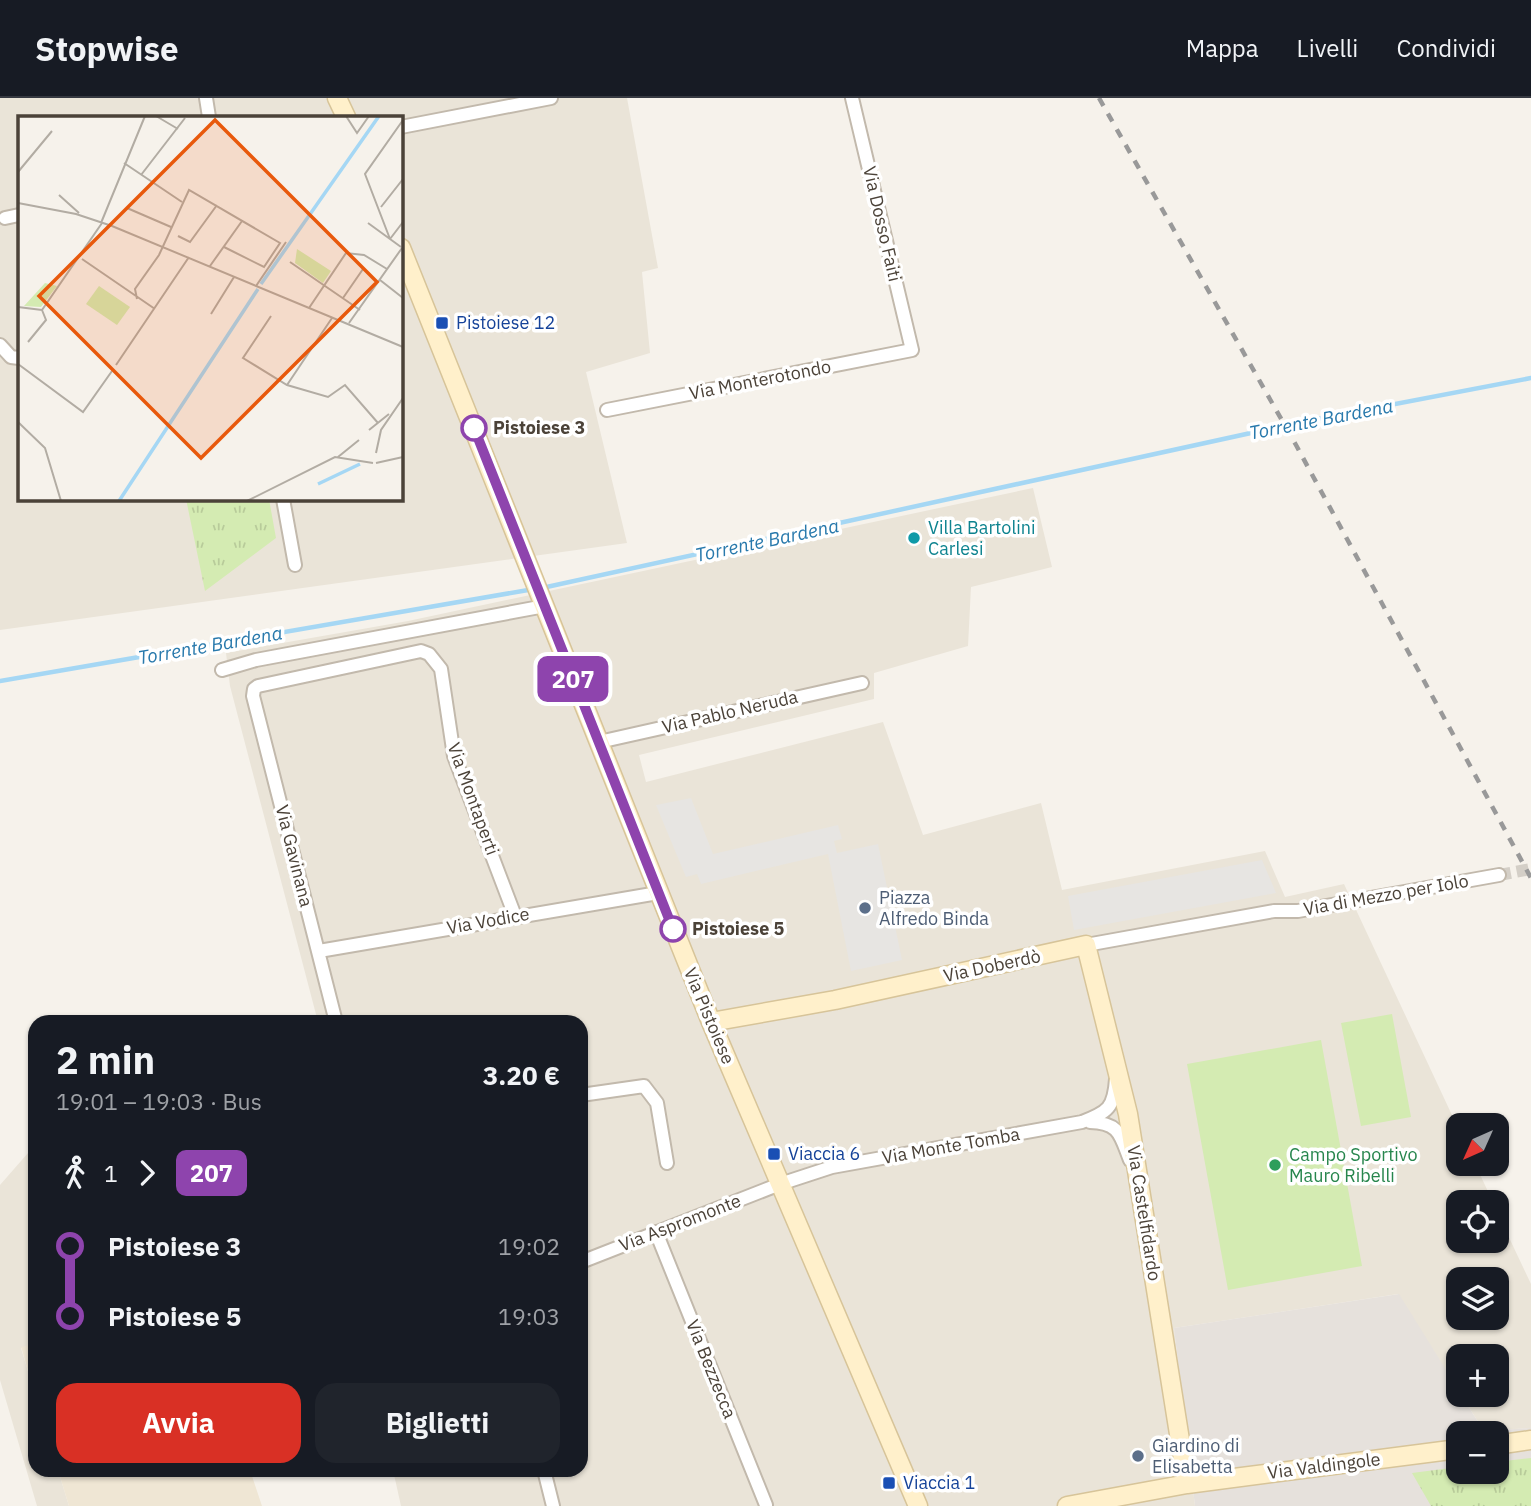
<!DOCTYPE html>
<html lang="it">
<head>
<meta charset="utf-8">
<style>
	:root { --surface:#171b24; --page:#20242c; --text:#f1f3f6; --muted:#9ea1a6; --line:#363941; --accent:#d93025 }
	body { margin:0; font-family:"IBM Plex Sans",sans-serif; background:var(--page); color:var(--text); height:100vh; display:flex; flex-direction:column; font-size:26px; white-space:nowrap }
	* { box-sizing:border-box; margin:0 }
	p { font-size:23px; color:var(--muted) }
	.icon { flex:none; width:38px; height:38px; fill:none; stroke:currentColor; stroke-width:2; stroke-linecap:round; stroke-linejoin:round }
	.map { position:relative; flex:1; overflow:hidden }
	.drawer { position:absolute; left:28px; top:917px; width:560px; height:462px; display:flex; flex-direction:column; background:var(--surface); border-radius:21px; box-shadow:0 2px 5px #0004 }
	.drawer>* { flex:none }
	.badge { padding:0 14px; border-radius:10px; font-size:24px; line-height:46px }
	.needle { width:46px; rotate:225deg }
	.controls { position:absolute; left:1446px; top:1015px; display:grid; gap:14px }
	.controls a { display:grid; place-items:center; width:63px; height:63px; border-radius:14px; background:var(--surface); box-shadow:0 2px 5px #0004; font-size:35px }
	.map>.badge { position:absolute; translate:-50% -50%; box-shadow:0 0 0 4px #fff }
	.legs { display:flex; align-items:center; gap:10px; height:77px; padding:0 28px; font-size:23px }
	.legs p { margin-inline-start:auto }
	.overview { display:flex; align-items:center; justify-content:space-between; height:119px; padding:0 28px }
	h1 { font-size:38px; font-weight:700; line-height:52px }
	.button { display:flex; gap:14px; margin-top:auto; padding:14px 28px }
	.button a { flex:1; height:80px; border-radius:21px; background:var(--accent); color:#fff; font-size:28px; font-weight:700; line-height:80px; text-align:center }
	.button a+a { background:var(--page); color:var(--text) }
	ul { padding:0 28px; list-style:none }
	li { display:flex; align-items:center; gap:24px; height:70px; font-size:26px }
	li i { display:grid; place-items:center; width:10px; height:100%; margin:0 9px; background:currentColor }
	li i::after { content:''; width:18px; height:18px; margin:-9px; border:5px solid; border-radius:50%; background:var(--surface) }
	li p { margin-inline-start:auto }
	li:first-child i { background:linear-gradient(#0000 50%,currentColor 0) }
	li:last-child i { background:linear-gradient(currentColor 50%,#0000 0) }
	header { display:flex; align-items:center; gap:42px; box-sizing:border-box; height:98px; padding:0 35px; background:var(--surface); border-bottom:2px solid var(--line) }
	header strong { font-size:33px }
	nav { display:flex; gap:38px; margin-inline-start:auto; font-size:24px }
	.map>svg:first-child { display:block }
</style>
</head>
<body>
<header>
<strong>Stopwise</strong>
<nav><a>Mappa</a><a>Livelli</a><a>Condividi</a></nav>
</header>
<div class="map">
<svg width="1531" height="1408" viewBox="0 0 1531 1408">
	<defs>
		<pattern id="park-tufts" width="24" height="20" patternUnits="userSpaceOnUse" patternTransform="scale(1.75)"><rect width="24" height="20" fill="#d4ebb2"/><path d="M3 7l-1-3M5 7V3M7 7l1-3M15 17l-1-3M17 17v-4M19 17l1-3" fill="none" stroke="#b8cb9a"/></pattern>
	</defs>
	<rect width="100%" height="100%" fill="#f6f2eb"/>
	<!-- residential -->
	<path fill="#eae4d8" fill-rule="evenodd" d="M0,0H627L658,170L642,174L650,255L586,274L627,445L0,532ZM19,19H401V401H19Z
		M1033,390L1052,469L971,489L968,548L874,575V601L639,657L646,684L883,624L923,737L1041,705L1062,792L1265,753L1285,799L1344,786L1458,1030V1066H1475L1493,1104H1458V1143H1496V1112L1531,1186V1330L1484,1333L1461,1297H1496V1258H1458V1292L1398,1196L1174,1230L1195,1408H401L393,1372H581V924H318L230,588L226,555L408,523ZM1458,1181H1496V1220H1458Z
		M28,1055H35V1246L21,1250L35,1297V1372H58L69,1408H37L0,1282V1087Z"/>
	<!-- industrial -->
	<path fill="#e6e1dc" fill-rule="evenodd" d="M1399,1196L1458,1291V1297H1461L1484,1333L1531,1330V1408H1195L1174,1230ZM1458,1335H1496V1374H1458Z"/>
	<!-- education -->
	<path fill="#efe6d4" d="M35,1246V1297L21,1249Z
		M58,1372H250L262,1408H69Z"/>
	<!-- grass -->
	<path fill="#d4ebb2" d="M1392,916L1411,1019L1361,1028L1341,925Z
		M1321,942L1362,1168L1228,1192L1187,966Z"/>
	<!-- park -->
	<path fill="url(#park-tufts)" d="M186,401H269L276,440L205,493Z
		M1531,1360V1408H1431L1412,1375L1458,1369V1374H1496V1364Z"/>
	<!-- parking -->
	<path fill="#e7e5e2" d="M691,700L713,756L838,727L842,741L834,743L837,755L878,746L902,862L851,873L828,756L701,786L697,776L686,779L656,707Z
		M1262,762L1276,795L1074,832L1068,798Z"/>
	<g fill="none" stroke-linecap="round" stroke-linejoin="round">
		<!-- stream -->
		<path stroke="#a5d7f4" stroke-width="4.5" d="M542,490L1301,324L1531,280
			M0,583L534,491"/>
		<!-- street-tunnel -->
		<path stroke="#d4cfc7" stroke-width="12" stroke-dasharray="12 6" stroke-linecap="butt" d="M1499,777L1531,771"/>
		<!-- street casing -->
		<g stroke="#c2b9ac" stroke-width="16">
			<path id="street" d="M206,0L209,19
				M401,29L551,0
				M5,120L19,117
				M0,247L11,259L19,260
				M607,312L912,252L852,0
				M283,401L295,467
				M222,572L256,562L545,508
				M599,644L862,585
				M1086,847L1274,813H1298L1499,777
				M319,853L658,795
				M336,924L253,598L254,591L258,588L421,553L429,556L441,571L454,658L515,818
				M581,997L644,988L657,1005L667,1065
				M1090,1024C1120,1025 1120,1037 1130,1062
				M656,1134L766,1407
				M581,1164L780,1086L832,1069L1082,1024C1108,1014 1114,1010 1116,981
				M544,1372L553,1408"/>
		</g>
		<!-- secondary casing -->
		<g stroke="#d7c499" stroke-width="21">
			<path id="secondary" d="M337,0L346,19
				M401,150L711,924L918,1408
				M711,924L835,902L1086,847L1128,1016L1187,1386
				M1496,1347L1531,1342
				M1067,1408L1187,1386L1458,1351"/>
		</g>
		<!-- street -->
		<use href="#street" stroke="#fff" stroke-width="12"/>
		<!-- secondary -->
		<use href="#secondary" stroke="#fff0cb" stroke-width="18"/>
		<!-- rail -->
		<path stroke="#999" stroke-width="4.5" stroke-dasharray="9 9" stroke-linecap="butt" d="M1099,0L1296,347L1531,780"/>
	</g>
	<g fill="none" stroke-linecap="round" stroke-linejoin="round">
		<!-- line-1 casing -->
		<g stroke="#fff" stroke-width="16">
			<path id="line-1" d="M474,330L673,831"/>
		</g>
		<!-- line-1 -->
		<use href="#line-1" stroke="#8e44ad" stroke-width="10"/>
	</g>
	<!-- markers -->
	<g fill="#1a4fb4" stroke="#fff" stroke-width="2.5">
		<rect x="435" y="218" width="14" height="14" rx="3.5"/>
		<rect x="767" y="1049" width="14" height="14" rx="3.5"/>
		<rect x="882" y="1378" width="14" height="14" rx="3.5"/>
	</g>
	<g fill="#fff" stroke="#8e44ad" stroke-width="3.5">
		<circle cx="474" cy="330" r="12"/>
		<circle cx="673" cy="831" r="12"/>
	</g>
	<circle fill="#0f9aa8" stroke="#fff" stroke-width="2.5" cx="914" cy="440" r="7"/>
	<g fill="#5c6f8a" stroke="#fff" stroke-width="2.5">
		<circle cx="865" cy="810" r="7"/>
		<circle cx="1138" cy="1358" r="7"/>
	</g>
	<circle fill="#2e9e5b" stroke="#fff" stroke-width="2.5" cx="1275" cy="1067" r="7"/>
	<g text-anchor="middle" stroke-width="7" stroke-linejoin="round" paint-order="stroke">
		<!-- street labels -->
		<g font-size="18" fill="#4b4238" stroke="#fff">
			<text transform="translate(882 126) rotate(77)" y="6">Via Dosso Faiti</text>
			<text transform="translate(760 282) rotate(-11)" y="6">Via Monterotondo</text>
			<text transform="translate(730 614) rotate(-13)" y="6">Via Pablo Neruda</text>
			<text transform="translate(473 701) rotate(70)" y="6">Via Montaperti</text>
			<text transform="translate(294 758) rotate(76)" y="6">Via Gavinana</text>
			<text transform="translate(1386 797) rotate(-10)" y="6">Via di Mezzo per Iolo</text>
			<text transform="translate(488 823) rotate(-10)" y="6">Via Vodice</text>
			<text transform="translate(992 868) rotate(-12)" y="6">Via Doberdò</text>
			<text transform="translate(709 918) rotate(67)" y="6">Via Pistoiese</text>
			<text transform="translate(951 1048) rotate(-10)" y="6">Via Monte Tomba</text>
			<text transform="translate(1144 1115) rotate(81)" y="6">Via Castelfidardo</text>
			<text transform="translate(680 1125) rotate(-21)" y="6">Via Aspromonte</text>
			<text transform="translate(711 1271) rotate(68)" y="6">Via Bezzecca</text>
			<text transform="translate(1324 1368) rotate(-7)" y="6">Via Valdingole</text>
		</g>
		<!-- transit labels -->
		<g font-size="18" fill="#164399" stroke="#fff" text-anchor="start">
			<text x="456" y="231">Pistoiese 12</text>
			<text x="788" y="1062">Viaccia 6</text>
			<text x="903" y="1391">Viaccia 1</text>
		</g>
		<!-- stop labels -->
		<g font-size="18" font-weight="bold" fill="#4b4238" stroke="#fff" text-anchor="start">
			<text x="493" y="336">Pistoiese 3</text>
			<text x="692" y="837">Pistoiese 5</text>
		</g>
		<!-- culture labels -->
		<g font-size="18" fill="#0d838f" stroke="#fff" text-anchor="start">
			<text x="928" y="436">Villa Bartolini<tspan x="928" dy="21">Carlesi</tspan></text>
		</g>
		<!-- service labels -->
		<g font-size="18" fill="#4e5e75" stroke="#fff" text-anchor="start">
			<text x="879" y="806">Piazza<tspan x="879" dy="21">Alfredo Binda</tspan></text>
			<text x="1152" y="1354">Giardino di<tspan x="1152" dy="21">Elisabetta</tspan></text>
		</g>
		<!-- leisure labels -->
		<g font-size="18" fill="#27864d" stroke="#fff" text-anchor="start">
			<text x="1289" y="1063">Campo Sportivo<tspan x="1289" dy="21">Mauro Ribelli</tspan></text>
		</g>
		<!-- water labels -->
		<g font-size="19" font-style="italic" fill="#2879ac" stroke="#fff">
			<text transform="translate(1321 321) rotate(-11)" y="7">Torrente Bardena</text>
			<text transform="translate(767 442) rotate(-12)" y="7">Torrente Bardena</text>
			<text transform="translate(210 547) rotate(-10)" y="7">Torrente Bardena</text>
		</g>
	</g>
	<!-- overview -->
	<g transform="translate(18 18)">
		<rect width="385" height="385" fill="#f6f2eb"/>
		<path d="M81,170L112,191L99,209L68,188Z" fill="#d4ebb2"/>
		<path d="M279,133L313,155L305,167L277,147ZM27,167L39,170L23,191L6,190Z" fill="#d4ebb2"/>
		<path fill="none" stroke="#a5d7f4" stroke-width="3.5" d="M243,168L361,0M300,368L342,348M101,385L240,173"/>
		<path fill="none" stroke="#b2aca3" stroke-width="2" d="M138,0L160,13M328,0L339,17L351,0M106,47L164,86M0,56L34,15M123,59L167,2M41,79L61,97M0,87L58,98L94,110L385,231M363,91L385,63M109,92L153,111M83,107L127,0M350,107L383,131M160,120L172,126L199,89M372,123L347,58L385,4M372,123L385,106M64,143L137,193M272,146L342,194M192,150L224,105M362,164L385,182M238,170L268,126M325,182L345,153M119,183L117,173L141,139L171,74L262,127L246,151L206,131M0,191L24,194M291,192L328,137L346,139L369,153M24,194L84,107M193,198L216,161M253,200L225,242L269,269L310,281L327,269L360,307M331,207L384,132M10,226L28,204L24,194M0,248L65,296L94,255M98,249L171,141M269,269L314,202M0,306L27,332L43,385M351,314L371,298M358,337L363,314L385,282M320,341L341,324M358,347L385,341M229,385L317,341L355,347"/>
		<path fill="#e8590c" fill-opacity="0.15" stroke="#e8590c" stroke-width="3.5" d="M197,4L359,166L183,342L21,180Z"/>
		<rect width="385" height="385" fill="none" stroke="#4b4238" stroke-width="3.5"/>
	</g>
</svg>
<div class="controls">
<a><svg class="needle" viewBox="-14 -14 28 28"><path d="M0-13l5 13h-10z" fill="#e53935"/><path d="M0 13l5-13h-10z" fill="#9ea1a6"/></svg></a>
<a><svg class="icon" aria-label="locate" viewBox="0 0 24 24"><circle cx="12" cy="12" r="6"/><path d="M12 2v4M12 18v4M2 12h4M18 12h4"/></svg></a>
<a><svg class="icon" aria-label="layers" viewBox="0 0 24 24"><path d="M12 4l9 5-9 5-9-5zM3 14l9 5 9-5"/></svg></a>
<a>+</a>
<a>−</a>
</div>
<b class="badge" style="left:573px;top:581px;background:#8e44ad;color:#fff">207</b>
<section class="drawer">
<div class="overview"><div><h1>2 min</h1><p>19:01 – 19:03 · Bus</p></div><b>3.20 €</b></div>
<div class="legs"><svg class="icon" aria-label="walk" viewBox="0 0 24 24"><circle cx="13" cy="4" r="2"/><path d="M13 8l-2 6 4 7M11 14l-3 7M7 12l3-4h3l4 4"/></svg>1<svg class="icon" aria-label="forward" viewBox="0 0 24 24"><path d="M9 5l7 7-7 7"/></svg><b class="badge" style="background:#8e44ad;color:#fff">207</b></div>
<ul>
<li><i style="color:#8e44ad"></i><b>Pistoiese 3</b><p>19:02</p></li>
<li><i style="color:#8e44ad"></i><b>Pistoiese 5</b><p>19:03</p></li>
</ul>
<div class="button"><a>Avvia</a><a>Biglietti</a></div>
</section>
</div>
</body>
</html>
